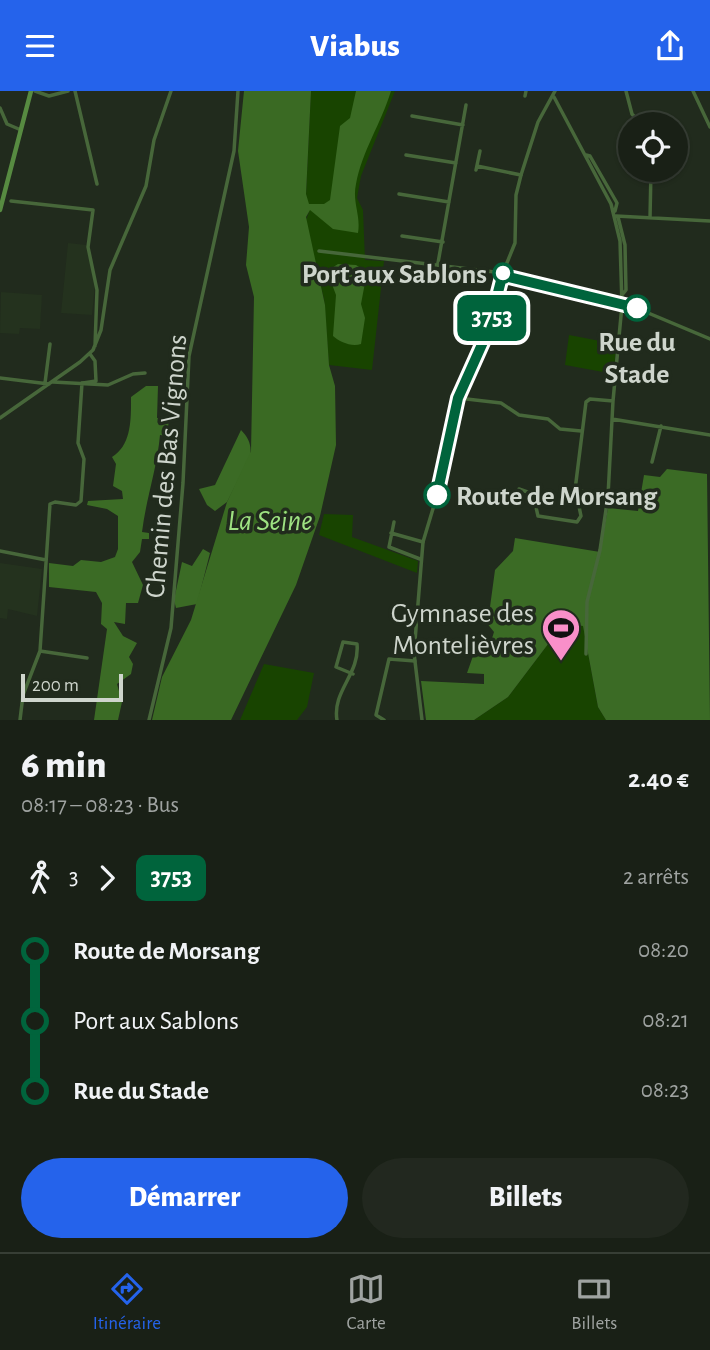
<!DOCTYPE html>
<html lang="fr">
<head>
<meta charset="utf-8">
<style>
	:root { --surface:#192016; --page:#22281f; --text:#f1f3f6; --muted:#9fa3a1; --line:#373e35; --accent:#2563eb }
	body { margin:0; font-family:"Alegreya Sans",sans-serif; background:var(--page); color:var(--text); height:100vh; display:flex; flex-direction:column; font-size:26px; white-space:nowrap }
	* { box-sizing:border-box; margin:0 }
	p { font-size:23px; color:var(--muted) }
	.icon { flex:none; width:38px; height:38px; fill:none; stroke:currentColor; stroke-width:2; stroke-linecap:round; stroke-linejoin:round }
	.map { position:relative; height:629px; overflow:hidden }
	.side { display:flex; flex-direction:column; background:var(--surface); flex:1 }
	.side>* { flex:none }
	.badge { padding:0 14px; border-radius:10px; font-size:24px; line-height:46px }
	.tools { position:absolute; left:618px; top:21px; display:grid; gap:14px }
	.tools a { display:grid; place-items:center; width:70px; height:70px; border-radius:50%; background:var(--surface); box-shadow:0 2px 5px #0004,0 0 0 2px var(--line); font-size:35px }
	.scale { position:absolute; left:21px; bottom:18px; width:102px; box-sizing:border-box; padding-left:7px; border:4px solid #ced5cc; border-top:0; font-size:19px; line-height:24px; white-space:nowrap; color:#ced5cc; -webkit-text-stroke:5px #212b1d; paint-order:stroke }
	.map>.badge { position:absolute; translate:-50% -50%; box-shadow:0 0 0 4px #fff }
	.legs { display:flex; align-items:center; gap:10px; height:77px; padding:0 21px; font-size:23px }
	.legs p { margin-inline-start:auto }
	.summary { display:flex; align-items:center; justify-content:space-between; height:119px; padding:0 21px }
	h1 { font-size:38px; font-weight:800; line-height:52px }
	.button { display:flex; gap:14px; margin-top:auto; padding:14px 21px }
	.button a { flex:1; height:80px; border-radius:42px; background:var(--accent); color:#fff; font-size:28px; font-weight:800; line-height:80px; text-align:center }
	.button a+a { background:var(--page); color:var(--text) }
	ul { padding:0 21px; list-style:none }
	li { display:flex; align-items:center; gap:24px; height:70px; font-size:26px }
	li i { display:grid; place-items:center; width:10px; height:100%; margin:0 9px; background:currentColor }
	li i::after { content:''; width:18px; height:18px; margin:-9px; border:5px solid; border-radius:50%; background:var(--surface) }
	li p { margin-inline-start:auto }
	li:first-child i { background:linear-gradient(#0000 50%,currentColor 0) }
	li:last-child i { background:linear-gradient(currentColor 50%,#0000 0) }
	header { display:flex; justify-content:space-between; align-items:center; height:91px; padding:0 21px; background:var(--accent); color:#fff; font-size:32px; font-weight:800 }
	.dock { display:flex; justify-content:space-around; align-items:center; height:98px; border-top:2px solid var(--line); background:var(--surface); font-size:19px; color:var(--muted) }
	.dock a { display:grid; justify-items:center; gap:4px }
	.dock .selected { color:var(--accent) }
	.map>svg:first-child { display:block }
</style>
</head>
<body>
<header><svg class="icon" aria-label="menu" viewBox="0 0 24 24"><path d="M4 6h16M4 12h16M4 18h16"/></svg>Viabus<svg class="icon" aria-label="share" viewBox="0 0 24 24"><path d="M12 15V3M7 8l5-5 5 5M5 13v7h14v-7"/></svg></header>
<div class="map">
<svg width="710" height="629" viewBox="0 0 710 629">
	<rect width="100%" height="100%" fill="#212b1d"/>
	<!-- built -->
	<path fill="#24321e" d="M68,152L86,154L95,194L92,224L61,222Z
		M1,201L42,204L40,238L20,237L19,243L0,242Z
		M0,472L42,478L37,525L8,518L7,528L0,527Z"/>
	<!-- green -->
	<path fill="#184400" d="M311,0H395L361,85L357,107L363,119L365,169L384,170L372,279L329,274L324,208L305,131L309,121L306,103Z
		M569,244L616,253L614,283L565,274Z
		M324,423L353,424L352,446L418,470L417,482L319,444Z
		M564,532L583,535L598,616L606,629H474L508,606Z
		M264,573L314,582L307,616L297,629H240Z"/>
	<!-- forest -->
	<path fill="#3b6b25" d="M146,295H158L157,327L169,328L167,345L160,344C157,378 146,408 142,441L149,442V448H142L140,461L132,471L143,494L138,512H126L125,533L114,531L123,545L137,552L129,566L133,573L131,583L117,593L122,611L118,629H94L107,538L101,533L102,512L96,501L49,496V472L73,475L81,469L101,471L115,466L118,458V425L107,418L87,414L88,410L123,408L122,400L113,395L116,373L112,366C132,354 131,327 131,306Z
		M241,339C249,347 252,355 250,366L227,411L215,420L207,414L199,398L215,394Z
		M667,378L707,383L710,629H606L598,616L583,535L564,532L508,606L474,629H426L421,590L484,593V583L467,582L473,565L486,566L494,541L486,531L485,524L490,516L495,479L513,460L515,447L600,461L608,417L638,420L644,384L660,386Z
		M203,458L210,462L197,513L176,517L174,509L182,471L192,475Z"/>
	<!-- water -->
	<path fill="#3a6a23" d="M244,0H311L306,103L309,113H324L330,109L340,35L350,27L356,0H391C381,33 362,60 356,93C352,111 361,124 358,142L333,138L310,119L306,126L325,214L329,274L335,295L336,354L320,425L296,494L231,629H152L162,586L191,529L227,411L251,360L254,206L246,174L249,136L238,60Z
		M338,173L356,174L367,181L361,213L365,227L361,253C351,256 340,251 333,245L336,204L327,180Z"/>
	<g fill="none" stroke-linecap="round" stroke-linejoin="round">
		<!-- minor -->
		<path stroke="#47673a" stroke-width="3.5" d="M35,0L49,5L68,0
			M75,0L97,93
			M626,0L632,23L641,33
			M693,0L710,36
			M525,5L526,0
			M554,6L611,113L620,150L622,214L613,310L608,405L600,459L587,511L586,563
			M0,17L7,33L21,39
			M412,25L463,34
			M653,33L667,32
			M406,64L456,72
			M586,64L590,65L617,112L615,120
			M477,75L521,84
			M476,79L480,60
			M399,103L449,111
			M11,110L93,119L88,156L97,199L95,255
			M616,125L710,130
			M618,126L625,154L626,199L622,204
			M650,127L651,79
			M402,145L443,151
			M319,160L503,182
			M438,172L466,14
			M0,287L49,293
			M53,291L108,294L133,283L145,282
			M45,292L50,253
			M83,292L96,290L95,270L90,263
			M458,307L501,312L519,324L548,328L560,338L581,340
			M0,327L80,271L93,259L101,239L110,179L146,95L154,49L171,0
			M612,328L710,344
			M652,371L661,335
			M519,398L533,403L538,425L577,431L581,425L576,401
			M608,405L575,399L586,311L590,308L613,310
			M394,431L389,456L420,468
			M391,442L423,451
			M0,460L46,469
			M40,560L87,567
			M20,629L23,604L40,560L50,413L55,411L76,414L81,410L84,368L78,352L82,292
			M149,629L171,537L183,392L189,265L234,60L238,0
			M337,629C332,600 360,583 357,553L343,551L336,576L353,583
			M384,629L376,624L389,568L415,570"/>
		<!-- tertiary -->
		<path stroke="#47673a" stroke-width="3.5" d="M503,182L509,186L622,211L710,248
			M422,629L414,562L423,451L444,381L458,307L488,240L502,184L515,152L516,104L521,84L538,31L555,0"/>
		<!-- secondary -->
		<path stroke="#578b41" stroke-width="4.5" d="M0,119L31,0"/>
	</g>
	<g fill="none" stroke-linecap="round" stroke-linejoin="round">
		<!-- line-1 casing -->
		<g stroke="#fff" stroke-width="16">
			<path id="line-1" d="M437,404L458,307L488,240L503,182L509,186L637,217"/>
		</g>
		<!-- line-1 -->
		<use href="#line-1" stroke="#00643c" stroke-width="10"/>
	</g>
	<!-- icons -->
	<defs>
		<g id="stadium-pin" transform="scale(2.0125)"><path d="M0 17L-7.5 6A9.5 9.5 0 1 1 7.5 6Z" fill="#f98fc9" stroke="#212b1d"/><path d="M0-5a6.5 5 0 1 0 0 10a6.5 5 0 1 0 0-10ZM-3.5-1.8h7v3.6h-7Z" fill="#111"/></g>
	</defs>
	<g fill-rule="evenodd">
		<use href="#stadium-pin" x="561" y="537"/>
	</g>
	<!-- markers -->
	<g fill="#fff" stroke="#00643c" stroke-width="3.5">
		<circle cx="503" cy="182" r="9"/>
		<circle cx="637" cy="217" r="12"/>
		<circle cx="437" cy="404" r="12"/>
	</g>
	<g text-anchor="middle" stroke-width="7" stroke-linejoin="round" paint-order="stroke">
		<!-- stop labels -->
		<g font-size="28" font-weight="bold" fill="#ced5cc" stroke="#212b1d" text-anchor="end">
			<text x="487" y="192">Port aux Sablons</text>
			<text x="637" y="260" text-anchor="middle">Rue du<tspan x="637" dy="32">Stade</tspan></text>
			<text x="456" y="414" text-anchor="start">Route de Morsang</text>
		</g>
		<!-- street labels -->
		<g font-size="28" fill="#ced5cc" stroke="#212b1d">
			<text transform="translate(165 375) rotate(-85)" y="10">Chemin des Bas Vignons</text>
		</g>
		<!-- poi labels -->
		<g font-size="28" fill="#ced5cc" stroke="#212b1d" text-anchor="end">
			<text x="534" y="531">Gymnase des<tspan x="534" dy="32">Montelièvres</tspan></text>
		</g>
		<!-- water labels -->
		<g font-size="30" font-style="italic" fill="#9ee282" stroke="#212b1d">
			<text x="270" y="439">La Seine</text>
		</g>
	</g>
</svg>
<div class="tools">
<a><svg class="icon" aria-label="locate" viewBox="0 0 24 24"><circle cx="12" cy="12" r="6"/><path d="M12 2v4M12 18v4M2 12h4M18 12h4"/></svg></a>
</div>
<div class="scale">200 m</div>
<b class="badge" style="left:492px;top:227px;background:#00643c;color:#fff">3753</b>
</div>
<section class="side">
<div class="summary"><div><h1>6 min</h1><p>08:17 – 08:23 · Bus</p></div><b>2.40 €</b></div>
<div class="legs"><svg class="icon" aria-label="walk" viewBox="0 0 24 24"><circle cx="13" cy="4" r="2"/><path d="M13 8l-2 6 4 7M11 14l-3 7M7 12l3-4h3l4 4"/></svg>3<svg class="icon" aria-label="forward" viewBox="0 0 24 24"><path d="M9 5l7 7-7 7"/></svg><b class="badge" style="background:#00643c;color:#fff">3753</b><p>2 arrêts</p></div>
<ul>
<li><i style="color:#00643c"></i><b>Route de Morsang</b><p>08:20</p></li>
<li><i style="color:#00643c"></i><span>Port aux Sablons</span><p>08:21</p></li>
<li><i style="color:#00643c"></i><b>Rue du Stade</b><p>08:23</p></li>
</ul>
<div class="button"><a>Démarrer</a><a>Billets</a></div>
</section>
<nav class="dock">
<a class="selected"><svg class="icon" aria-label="directions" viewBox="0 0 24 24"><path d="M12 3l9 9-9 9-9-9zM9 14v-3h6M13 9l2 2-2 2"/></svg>Itinéraire</a>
<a><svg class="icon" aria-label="map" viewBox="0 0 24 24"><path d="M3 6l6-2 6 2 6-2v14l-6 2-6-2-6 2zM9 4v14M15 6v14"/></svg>Carte</a>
<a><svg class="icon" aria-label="tickets" viewBox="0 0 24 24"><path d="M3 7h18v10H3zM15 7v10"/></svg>Billets</a>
</nav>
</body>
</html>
